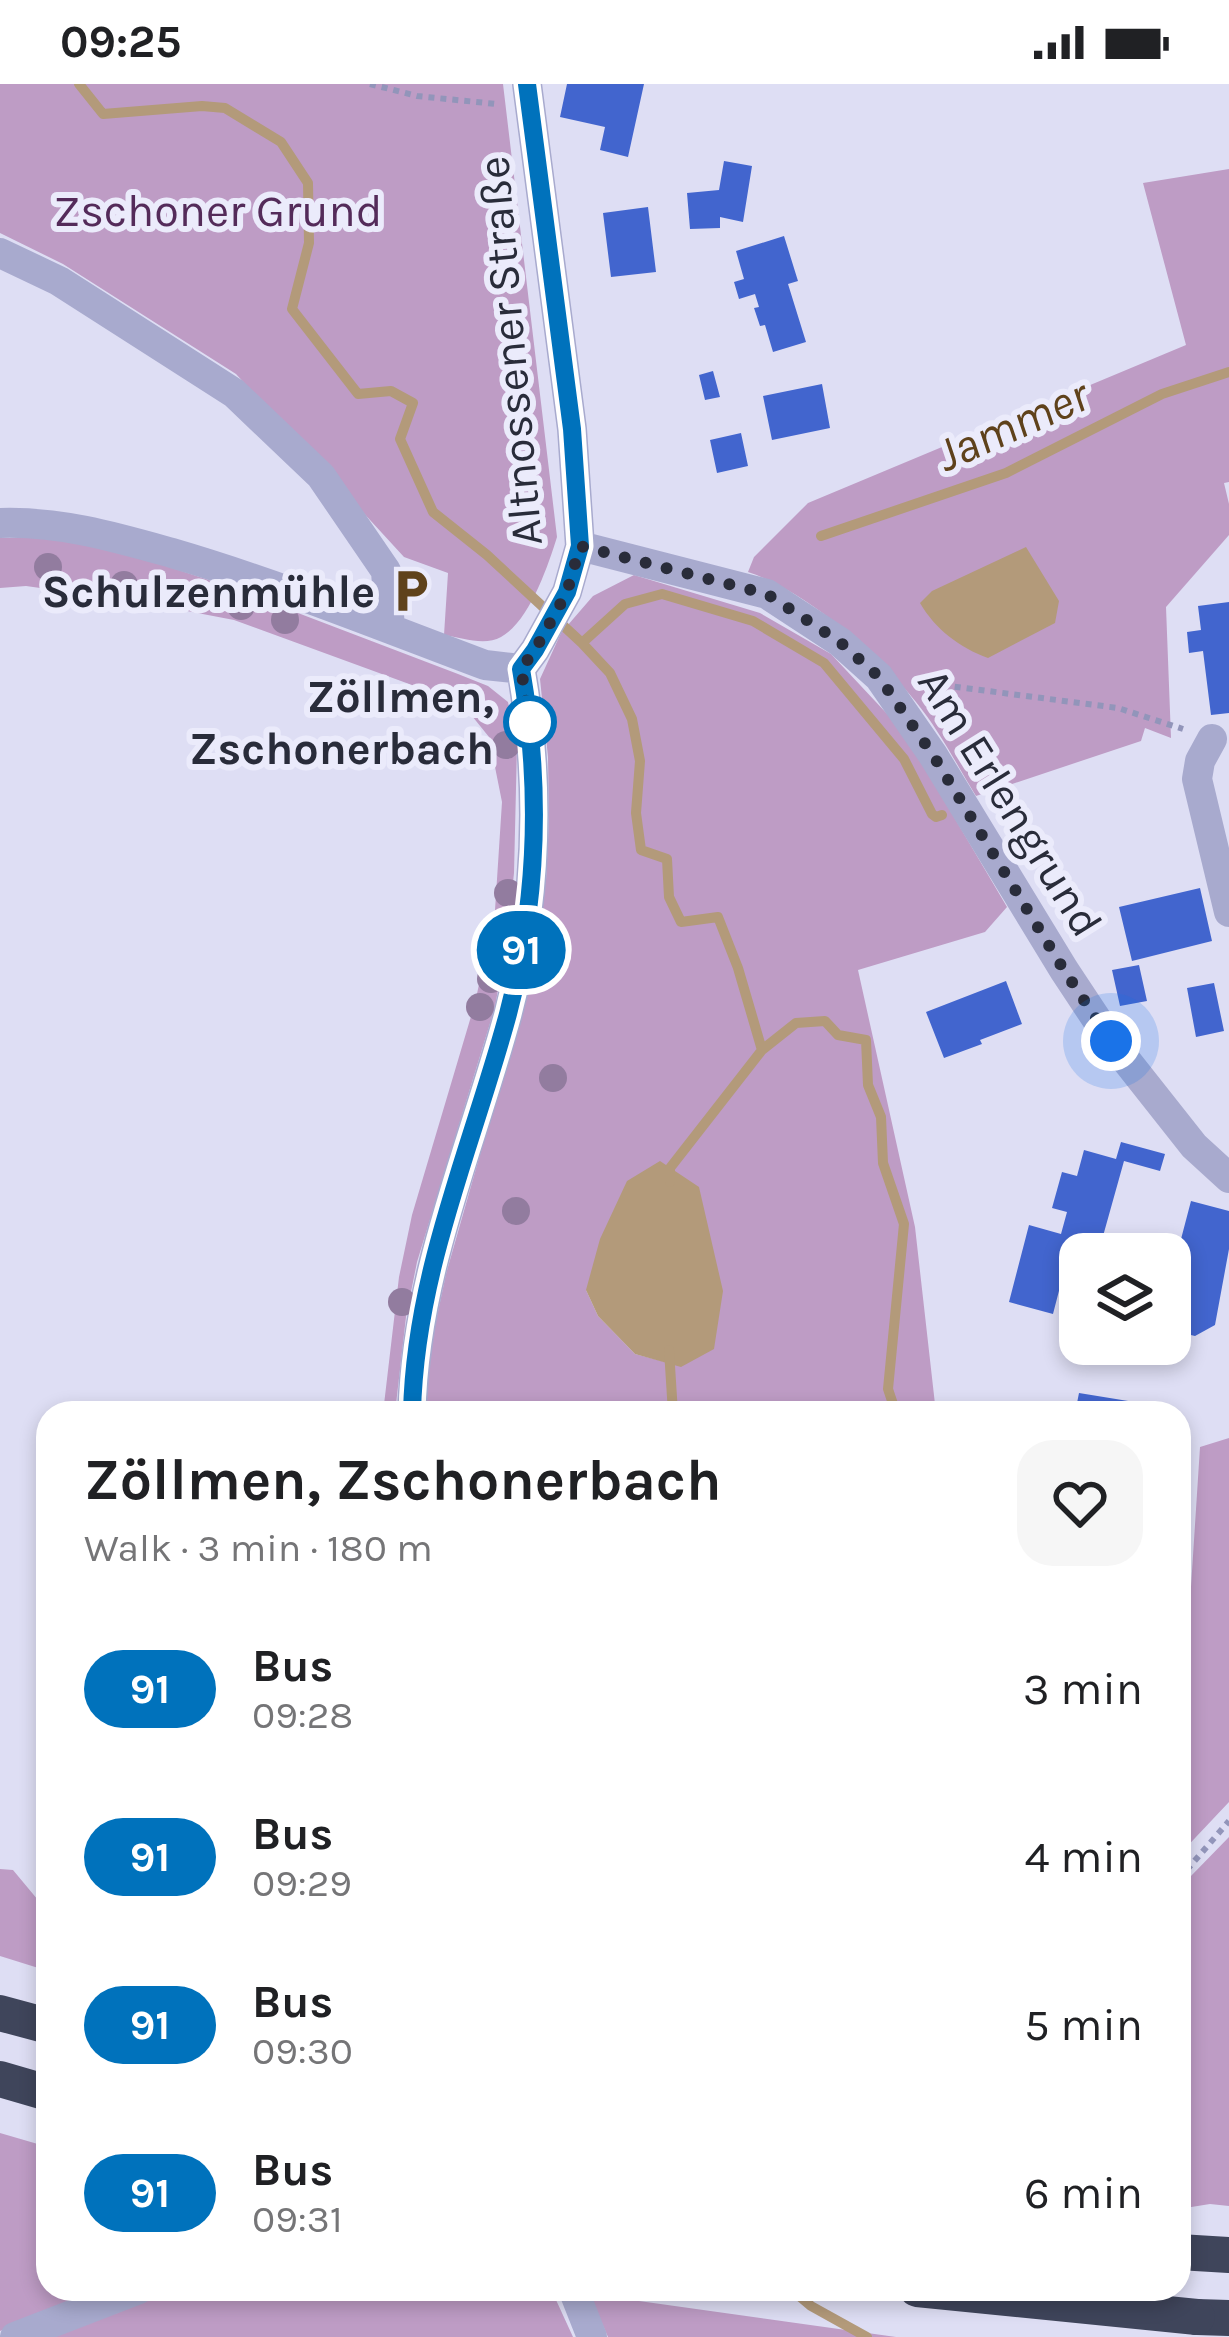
<!DOCTYPE html>
<html lang="en">
<head>
<meta charset="utf-8">
<style>
	:root { --surface:#fff; --page:#f6f6f6; --text:#202124; --muted:#757577 }
	body { margin:0; font-family:Karla,sans-serif; background:var(--page); color:var(--text); height:100vh; display:flex; flex-direction:column; font-size:45px; white-space:nowrap }
	* { box-sizing:border-box; margin:0 }
	p { font-size:39px; color:var(--muted) }
	.icon { flex:none; width:66px; height:66px; fill:none; stroke:currentColor; stroke-width:2; stroke-linecap:round; stroke-linejoin:round }
	.map { position:relative; flex:1; overflow:hidden }
	.details { position:absolute; left:36px; top:1317px; width:1155px; height:900px; display:flex; flex-direction:column; background:var(--surface); border-radius:36px; box-shadow:0 6px 18px #0003 }
	.details>* { flex:none }
	.badge { padding:0 24px; border-radius:39px; font-size:42px; line-height:78px }
	.controls { position:absolute; left:1059px; top:1149px; display:grid; gap:24px }
	.controls a { display:grid; place-items:center; width:132px; height:132px; border-radius:24px; background:var(--surface); box-shadow:0 6px 18px #0003; font-size:60px }
	.you { position:absolute; width:60px; height:60px; margin:-30px; border:9px solid #fff; border-radius:50%; background:#1a73e8; box-shadow:0 0 0 18px #1a73e833 }
	.map>.badge { position:absolute; translate:-50% -50%; box-shadow:0 0 0 6px #fff }
	.round { display:grid; place-items:center; flex:none; width:126px; height:126px; border-radius:36px; background:var(--page) }
	.summary { display:flex; align-items:center; justify-content:space-between; height:204px; padding:0 48px }
	h1 { font-size:57px; font-weight:700; line-height:90px }
	ul { padding:0; list-style:none }
	li { display:flex; align-items:center; gap:36px; height:168px; padding:0 48px }
	li div { flex:1 }
	li b { display:block; font-size:45px }
	li em { font-style:normal }
	li .badge { min-width:132px; font-weight:700; text-align:center }
	.status { display:flex; justify-content:space-between; align-items:center; height:84px; padding:0 60px; background:var(--surface); direction:ltr }
	.status svg { height:33px; fill:currentColor }
	.map>svg:first-child { display:block }
</style>
</head>
<body>
<div class="status"><b>09:25</b><svg viewBox="0 0 49 12"><path d="M0 12V9h3v3zM5 12V6h3v6zM10 12V3h3v9zM15 12V0h3v12zM26 1h20v11H26zM47 4h2v5h-2z"/></svg></div>
<div class="map">
<svg width="1229" height="2253" viewBox="0 0 1229 2253">
	<rect width="100%" height="100%" fill="#dedef4"/>
	<!-- green -->
	<path fill="#be9cc5" fill-rule="evenodd" d="M0,0H503L557,453C548,482 529,538 501,553C485,562 462,554 444,551L448,489L404,473L236,290L63,180L0,149Z
		M1229,85V398L1224,399L1229,420V451L1166,523L1171,654L1145,644L1141,657L976,712C957,681 939,646 916,618C876,569 808,508 748,488L754,473L808,419L1186,261L1143,99Z
		M57,453L130,470L227,502L458,590L488,602L508,618L517,662L514,789L507,854L495,923L417,1178L406,1233L395,1329H383L399,1193L412,1131L475,919L495,826L502,718L489,653L468,627L442,612L234,536L140,518L26,502L0,504V454Z
		M634,491L760,529L831,570L890,633L921,677L1007,823L985,848L858,886L915,1143L936,1329H426V1284L446,1190L520,930L546,795L549,736L548,673L540,595L561,549L593,512ZM586,1206L681,1282L635,1270L598,1232Z
		M1229,1354V1718L1179,1771V1689L1200,1363Z
		M1229,1753V2122L1210,2120L1179,2125V1813L1191,1792Z
		M0,1785L13,1786L48,1828V1887L0,1872Z
		M0,2049L48,2063V2205H110L0,2247Z
		M176,2205H551L573,2253H38L117,2229Z
		M589,2210L896,2253H608Z"/>
	<!-- water -->
	<path fill="#b39a7a" d="M1026,463L1059,517L1055,539L988,574C960,564 935,545 920,519L932,507Z
		M660,1077L699,1103L723,1207L714,1265L681,1283L635,1270L598,1232L586,1206L600,1155L627,1097Z"/>
	<g fill="none" stroke-linecap="round" stroke-linejoin="round">
		<!-- stream -->
		<path stroke="#b39a7a" stroke-width="10" d="M79,0L103,30L202,22L225,24L281,58L308,99L309,159L292,225L358,310L391,307L413,319L400,355L433,428L487,471L582,559L610,589L632,635L640,677L636,729L641,766L667,775L669,813L681,838L718,833L738,884L762,966L796,939L825,937L838,951L866,956L868,1001L881,1033L883,1079L904,1140L888,1305L896,1329
			M821,452L1006,389L1162,310L1229,288
			M582,559L625,520L662,510L753,537L824,579L904,675L932,730L936,733L942,731
			M670,1098V1084L762,966
			M669,1266L673,1329
			M791,2205L811,2222L867,2253"/>
	</g>
	<!-- building -->
	<path fill="#4265ce" d="M567,0H644L628,73L600,66L605,43L560,33Z
		M724,77L752,82L743,138L720,133V144L690,145L687,109L719,106Z
		M648,123L656,188L611,193L603,129Z
		M784,152L798,197L788,200L806,258L773,268L765,241L760,242L754,224L759,223L755,210L739,215L734,198L744,195L736,167Z
		M713,287L720,313L705,316L699,291Z
		M822,300L830,344L772,356L763,312Z
		M741,349L748,382L717,389L710,356Z
		M1229,518V629L1211,631L1203,567L1189,569L1187,548L1201,546L1198,522Z
		M1200,804L1212,857L1132,877L1119,823Z
		M1139,881L1147,917L1120,922L1112,886Z
		M1006,897L1022,940L980,956L982,960L944,974L926,928Z
		M1214,899L1224,947L1196,953L1187,904Z
		M1121,1058L1165,1070L1160,1087L1124,1077L1098,1170H1080V1175L1068,1172L1053,1230L1009,1218L1029,1141L1061,1150L1067,1128L1052,1124L1062,1088L1077,1092L1084,1066L1116,1075Z
		M1191,1117L1229,1127V1165L1215,1241L1195,1252L1170,1246V1197Z
		M1079,1309L1165,1323L1164,1329H1075Z"/>
	<g fill="none" stroke-linecap="round" stroke-linejoin="round">
		<!-- path -->
		<path stroke="#9295ba" stroke-width="6" stroke-dasharray="6 6" stroke-linecap="butt" d="M370,0L417,12L496,20
			M919,598L1118,624L1183,645
			M1179,1795L1229,1737"/>
		<!-- minor -->
		<path stroke="#a8aace" stroke-width="30" d="M0,169L59,197L234,309L321,392L386,487L390,545
			M0,439C60,437 115,453 172,469C278,500 381,542 485,581L521,585
			M580,462L767,510L840,558L879,593L933,671L1064,886L1111,957L1194,1062L1229,1094
			M521,585L535,566L567,508L580,462L572,345L527,0
			M1212,655L1200,677L1197,695L1229,828
			M412,1329C416,1186 471,1065 508,930C538,817 541,699 521,585
			M573,2205L592,2253
			M15,2253L139,2205"/>
		<!-- highway -->
		<path stroke="#3f455b" stroke-width="36" d="M0,1929L48,1942
			M0,1995L48,2009
			M1179,2168L1229,2171
			M1197,2233L1229,2234"/>
		<!-- highway-bridge -->
		<path stroke="#3f455b" stroke-width="36" d="M917,2205L1197,2233"/>
	</g>
	<!-- trees -->
	<g fill="#927c9f">
		<circle cx="48" cy="483" r="14"/>
		<circle cx="124" cy="501" r="14"/>
		<circle cx="241" cy="522" r="14"/>
		<circle cx="285" cy="536" r="14"/>
		<circle cx="506" cy="661" r="14"/>
		<circle cx="508" cy="809" r="14"/>
		<circle cx="491" cy="895" r="14"/>
		<circle cx="480" cy="923" r="14"/>
		<circle cx="553" cy="994" r="14"/>
		<circle cx="516" cy="1127" r="14"/>
		<circle cx="402" cy="1218" r="14"/>
	</g>
	<g fill="none" stroke-linecap="round" stroke-linejoin="round">
		<!-- line casing -->
		<g stroke="#fff" stroke-width="27">
			<path id="line" d="M412,1329C415,1189 472,1063 508,930C538,817 541,699 521,585L535,566L567,508L580,462L572,345L527,0"/>
		</g>
		<!-- line -->
		<use href="#line" stroke="#0072bc" stroke-width="18"/>
		<!-- walk -->
		<path stroke="#292c3a" stroke-width="12" stroke-dasharray="0 21.6" d="M530,638L521,585L535,566L567,508L580,462L767,510L840,558L879,593L933,671L1064,886L1111,957"/>
	</g>
	<!-- icons -->
	<defs>
		<g id="parking-bare" transform="scale(3.6)"><path d="M-3.5-5.5H1a3.5 3.5 0 0 1 0 7H-1V5.5H-3.5ZM-1-3.4V-.6H.8a1.4 1.4 0 0 0 0-2.8Z" fill="#5f421b" stroke="#ebebfb" stroke-width="2.5" paint-order="stroke"/></g>
	</defs>
	<g fill-rule="evenodd">
		<use href="#parking-bare" x="411" y="507"/>
	</g>
	<!-- markers -->
	<circle fill="#fff" stroke="#0072bc" stroke-width="6" cx="530" cy="638" r="24"/>
	<g text-anchor="middle" stroke-width="12" stroke-linejoin="round" paint-order="stroke">
		<!-- park labels -->
		<g font-size="45" fill="#542b5a" stroke="#ebebfb">
			<text x="218" y="142">Zschoner Grund</text>
		</g>
		<!-- street labels -->
		<g font-size="45" fill="#292c3a" stroke="#ebebfb">
			<text transform="translate(509 267) rotate(-95)" y="16">Altnossener Straße</text>
			<text transform="translate(1011 718) rotate(58)" y="16">Am Erlengrund</text>
		</g>
		<!-- poi labels -->
		<g font-size="45" font-weight="bold" fill="#292c3a" stroke="#ebebfb" text-anchor="end">
			<text x="375" y="523">Schulzenmühle</text>
		</g>
		<!-- stop labels -->
		<g font-size="45" font-weight="bold" fill="#292c3a" stroke="#ebebfb" text-anchor="end">
			<text x="494" y="628">Zöllmen,<tspan x="494" dy="52">Zschonerbach</tspan></text>
		</g>
		<!-- water labels -->
		<g font-size="48" font-style="italic" fill="#5f421b" stroke="#ebebfb">
			<text transform="translate(1012 340) rotate(-24)" y="17">Jammer</text>
		</g>
	</g>
</svg>
<div class="controls">
<a><svg class="icon" aria-label="layers" viewBox="0 0 24 24"><path d="M12 4l9 5-9 5-9-5zM3 14l9 5 9-5"/></svg></a>
</div>
<div class="you" style="left:1111px;top:957px"></div>
<b class="badge" style="left:521px;top:866px;background:#0072bc;color:#fff">91</b>
<section class="details">
<div class="summary"><div><h1>Zöllmen, Zschonerbach</h1><p>Walk · 3 min · 180 m</p></div><a class="round"><svg class="icon" aria-label="heart" viewBox="0 0 24 24"><path d="M12 20l-8-8c-3-5 5-10 8-4 3-6 11-1 8 4z"/></svg></a></div>
<ul>
<li><span class="badge" style="background:#0072bc;color:#fff">91</span><div><b>Bus</b><p>09:28</p></div><em>3 min</em></li>
<li><span class="badge" style="background:#0072bc;color:#fff">91</span><div><b>Bus</b><p>09:29</p></div><em>4 min</em></li>
<li><span class="badge" style="background:#0072bc;color:#fff">91</span><div><b>Bus</b><p>09:30</p></div><em>5 min</em></li>
<li><span class="badge" style="background:#0072bc;color:#fff">91</span><div><b>Bus</b><p>09:31</p></div><em>6 min</em></li>
</ul>
</section>
</div>
</body>
</html>
